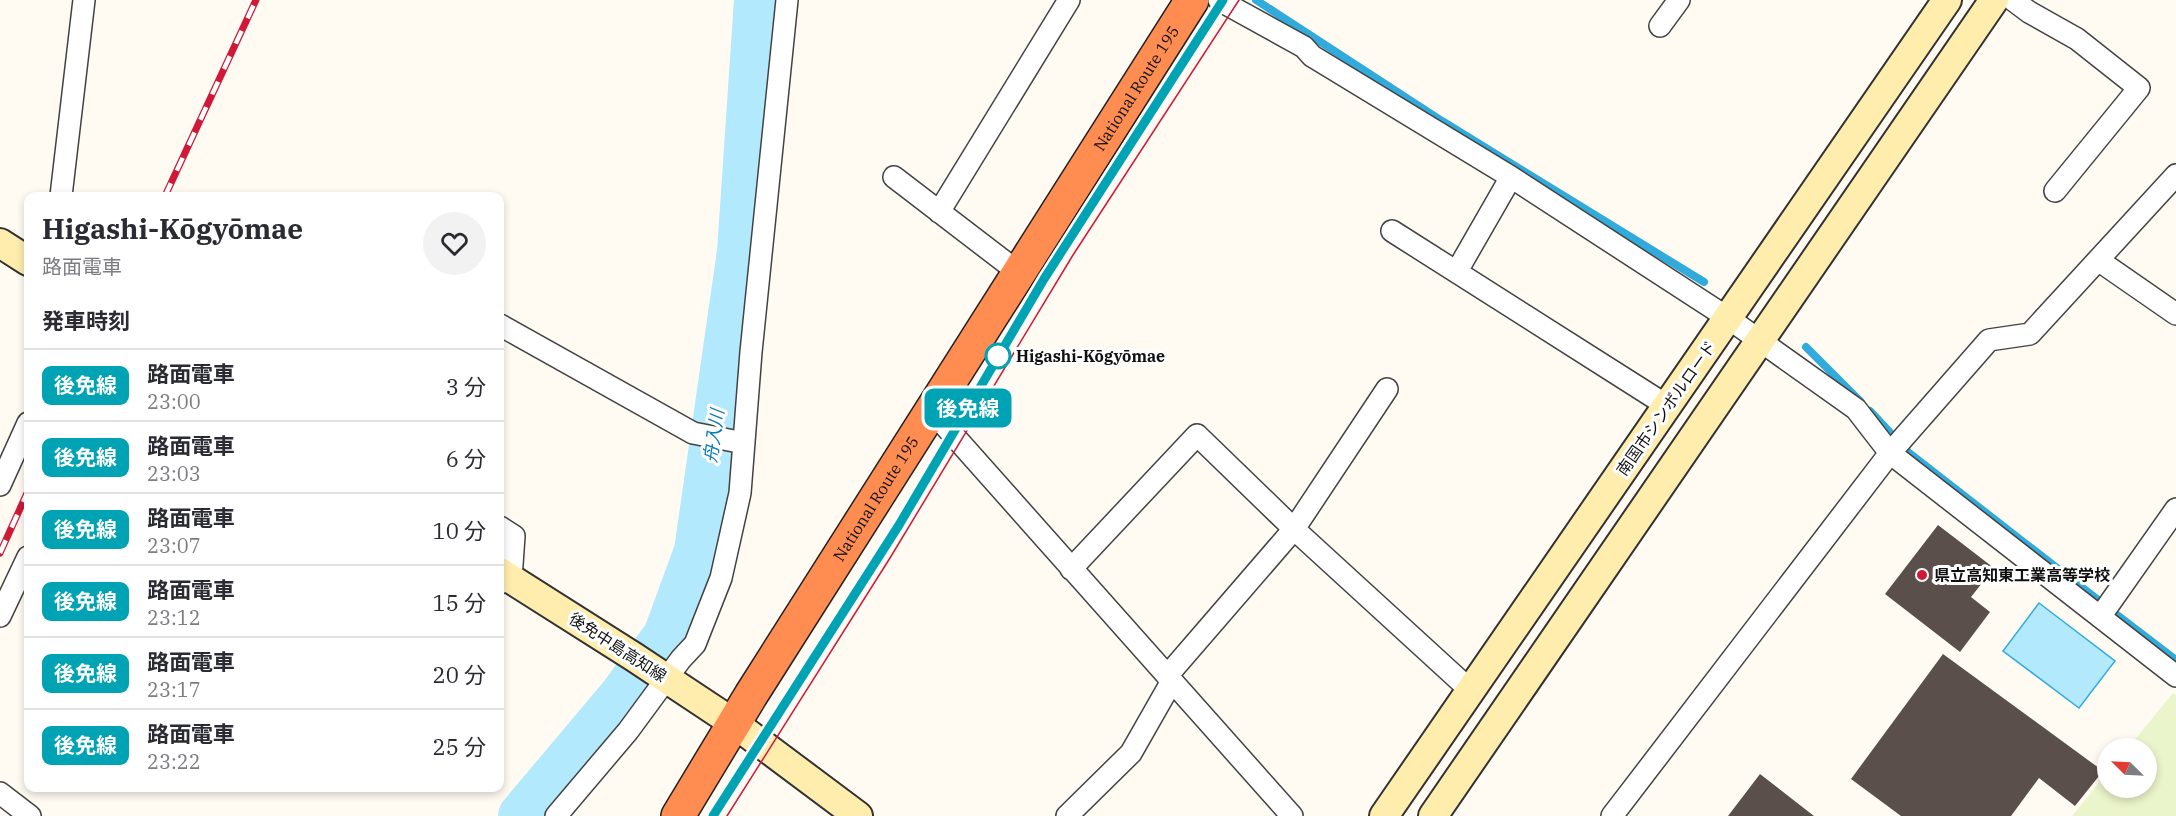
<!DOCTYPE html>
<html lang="ja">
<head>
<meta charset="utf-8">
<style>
	:root { --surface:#fff; --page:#f2f2f3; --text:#2b2b33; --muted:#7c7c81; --line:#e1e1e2 }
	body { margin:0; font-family:"IBM Plex Serif","Noto Sans JP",serif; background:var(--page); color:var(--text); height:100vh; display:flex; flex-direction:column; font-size:22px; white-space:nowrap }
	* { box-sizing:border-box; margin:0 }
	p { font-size:20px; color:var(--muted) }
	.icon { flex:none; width:33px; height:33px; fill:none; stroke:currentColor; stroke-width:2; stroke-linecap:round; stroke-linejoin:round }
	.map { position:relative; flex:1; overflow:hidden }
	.details { position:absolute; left:24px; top:192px; width:480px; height:600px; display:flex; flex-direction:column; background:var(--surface); border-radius:12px; box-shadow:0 3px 9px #0003 }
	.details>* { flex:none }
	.badge { padding:0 12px; border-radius:9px; font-size:21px; line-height:39px }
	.needle { width:39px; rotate:294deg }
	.buttons { position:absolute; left:2097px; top:738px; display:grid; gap:12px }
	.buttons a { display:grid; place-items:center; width:60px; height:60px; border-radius:50%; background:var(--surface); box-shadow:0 3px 9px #0003; font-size:30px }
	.map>.badge { position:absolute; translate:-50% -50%; box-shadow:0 0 0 3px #fff }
	h2 { padding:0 18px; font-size:22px; line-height:54px }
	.round { display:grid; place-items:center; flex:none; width:63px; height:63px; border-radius:32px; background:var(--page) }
	.head { display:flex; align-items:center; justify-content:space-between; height:102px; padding:0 18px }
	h1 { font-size:28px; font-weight:800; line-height:45px }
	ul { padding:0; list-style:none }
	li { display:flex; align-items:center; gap:18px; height:72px; padding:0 18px; border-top:2px solid var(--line) }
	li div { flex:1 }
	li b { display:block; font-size:22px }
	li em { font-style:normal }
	li .badge { min-width:66px; font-weight:700; text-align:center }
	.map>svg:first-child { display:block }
</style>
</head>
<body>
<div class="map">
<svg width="2176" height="816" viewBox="0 0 2176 816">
	<rect width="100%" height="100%" fill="#fffbf3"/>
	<!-- pitch -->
	<path fill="#ebf5cb" d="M2173,693L2176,695V816H2072L2107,773L2108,788H2146V748H2128Z"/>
	<!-- water -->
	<path fill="#b2e9fc" stroke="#31abdb" stroke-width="1.5" d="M2039,603L2115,661L2079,708L2003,651Z"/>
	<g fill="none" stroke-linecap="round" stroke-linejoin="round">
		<!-- stream -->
		<path stroke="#31abdb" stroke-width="8" d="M1256,0L1442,121L1704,282
			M1806,347L1861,402
			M1870,411L1909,453L2098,600
			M2117,615L2176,660"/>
		<!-- river -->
		<path stroke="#b2e9fc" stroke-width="48" d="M522,816L623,696L667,636L698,551L741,252L758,0"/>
	</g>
	<!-- building -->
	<path fill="#5a4f4b" d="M1938,525L1994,568L1971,597L1990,612L1960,652L1885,594Z
		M1943,654L2103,771L2075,806L2039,778L2011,816H1901L1851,779Z
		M1760,774L1814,816H1728Z"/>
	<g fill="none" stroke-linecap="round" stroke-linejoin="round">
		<!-- street casing -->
		<g stroke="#434343" stroke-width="24">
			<path id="street" d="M1219,0L1304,47L1312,56L1511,177L1728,318L1856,409L1890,453L2176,676
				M2013,0L2029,12L2077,39L2139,88L2055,191
				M1660,26L1679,0
				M894,177L1018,272
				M61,196L84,0
				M939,212L1069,0
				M1392,231L1658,400L1666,407
				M2098,260L2176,314
				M1457,271L1511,177
				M500,325L693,433L744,443
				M931,410L1292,816
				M0,485L28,423
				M500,527L514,536L511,579L500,583
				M1071,569L1197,435L1294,529L1470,690
				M0,616L28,557
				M2100,617L2176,509
				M1167,676L1294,529L1387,389
				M0,793L30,816
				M556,816L628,731L681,659L695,644L721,578L740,493L751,352L787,0
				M1067,816L1131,753L1172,681
				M1612,816L1890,453L1989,340L2030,334L2176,175"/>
		</g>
		<!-- secondary casing -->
		<g stroke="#323232" stroke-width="32">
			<path id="secondary" d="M0,243L28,261
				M500,572L634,657L735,724L858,816
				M1384,816L1947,0
				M1433,816L1994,0"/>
		</g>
		<!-- highway casing -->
		<g stroke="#212121" stroke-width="36">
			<g id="highway">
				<path id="s1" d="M678,816L751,695L1192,0"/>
			</g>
		</g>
		<!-- street -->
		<use href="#street" stroke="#fff" stroke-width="21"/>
		<!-- secondary -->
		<use href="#secondary" stroke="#ffedae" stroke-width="28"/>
		<!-- highway -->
		<use href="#highway" stroke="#ff8c51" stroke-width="33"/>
		<!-- tram -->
		<path stroke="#d01837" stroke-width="1.5" d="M713,816L899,525L1035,294L1223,0
			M727,816L890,558L1073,255L1239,0"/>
		<!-- rail casing -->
		<g stroke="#d01837" stroke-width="7">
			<path id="rail" d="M165,196L256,0
				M0,553L28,491"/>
		</g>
		<!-- rail -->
		<use href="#rail" stroke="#fff" stroke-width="4.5" stroke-dasharray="14" stroke-linecap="butt"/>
	</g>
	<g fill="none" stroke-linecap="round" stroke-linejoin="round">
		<!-- line casing -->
		<g stroke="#fff" stroke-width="14">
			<path id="line" d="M713,816L899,525L1044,279L1223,0"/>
		</g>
		<!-- line -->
		<use href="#line" stroke="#00a3b4" stroke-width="9"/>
	</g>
	<!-- markers -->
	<circle fill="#fff" stroke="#00a3b4" stroke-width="3" cx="998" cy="356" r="12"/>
	<circle fill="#d01837" stroke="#fff" stroke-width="2" cx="1922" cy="575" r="6"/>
	<g text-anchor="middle" stroke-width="6" stroke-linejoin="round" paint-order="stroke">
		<!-- street labels -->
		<g font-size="16" fill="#101010" stroke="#fff">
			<text dy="6" stroke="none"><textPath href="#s1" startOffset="860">National Route 195</textPath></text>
			<text transform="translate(1666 408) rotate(-55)" y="6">南国市シンボルロード</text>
			<text dy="6" stroke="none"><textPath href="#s1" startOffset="374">National Route 195</textPath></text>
			<text transform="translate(618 647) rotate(33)" y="6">後免中島高知線</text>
		</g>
		<!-- stop labels -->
		<g font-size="16" font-weight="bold" fill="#101010" stroke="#fff" text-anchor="start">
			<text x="1016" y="362">Higashi-Kōgyōmae</text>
		</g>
		<!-- poi labels -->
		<g font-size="16" font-weight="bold" fill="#101010" stroke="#fff" text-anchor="start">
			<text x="1934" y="581">県立高知東工業高等学校</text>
		</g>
		<!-- water labels -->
		<g font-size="18" font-style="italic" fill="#0b7cb1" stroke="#fff">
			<text transform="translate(714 436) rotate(-82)" y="6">舟入川</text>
		</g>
	</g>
</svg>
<div class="buttons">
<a><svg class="needle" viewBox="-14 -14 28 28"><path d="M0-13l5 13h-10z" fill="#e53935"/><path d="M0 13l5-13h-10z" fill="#7c7c81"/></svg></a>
</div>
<b class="badge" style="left:968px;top:408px;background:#00a3b4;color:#fff">後免線</b>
<section class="details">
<div class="head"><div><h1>Higashi-Kōgyōmae</h1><p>路面電車</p></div><a class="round"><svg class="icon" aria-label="heart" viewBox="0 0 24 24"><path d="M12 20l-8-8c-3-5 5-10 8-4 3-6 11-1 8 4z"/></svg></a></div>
<h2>発車時刻</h2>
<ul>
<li><span class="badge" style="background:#00a3b4;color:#fff">後免線</span><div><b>路面電車</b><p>23:00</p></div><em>3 分</em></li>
<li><span class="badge" style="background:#00a3b4;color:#fff">後免線</span><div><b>路面電車</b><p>23:03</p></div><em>6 分</em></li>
<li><span class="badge" style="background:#00a3b4;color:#fff">後免線</span><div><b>路面電車</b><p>23:07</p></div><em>10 分</em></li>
<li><span class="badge" style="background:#00a3b4;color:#fff">後免線</span><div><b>路面電車</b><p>23:12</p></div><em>15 分</em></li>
<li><span class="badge" style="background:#00a3b4;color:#fff">後免線</span><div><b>路面電車</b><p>23:17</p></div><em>20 分</em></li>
<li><span class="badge" style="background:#00a3b4;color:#fff">後免線</span><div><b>路面電車</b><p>23:22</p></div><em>25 分</em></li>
</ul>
</section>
</div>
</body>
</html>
